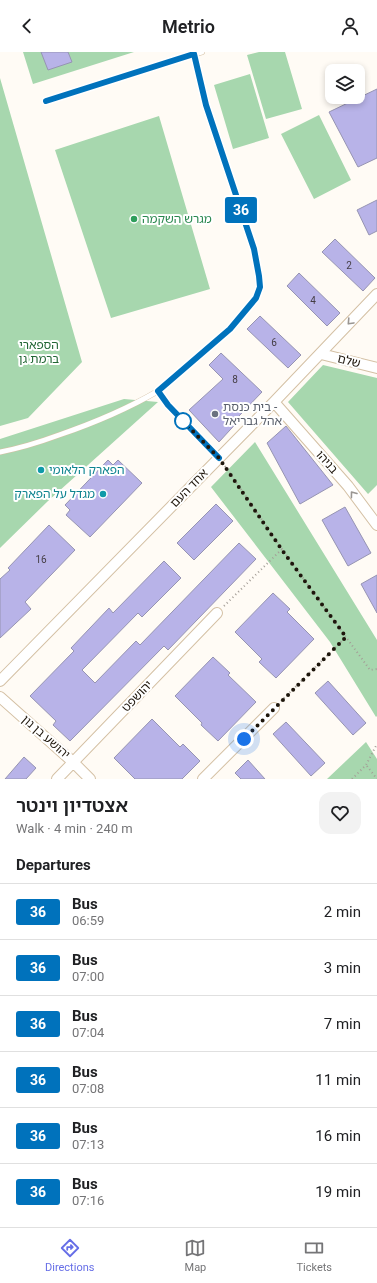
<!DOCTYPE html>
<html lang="en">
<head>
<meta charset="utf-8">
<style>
	:root { --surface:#fff; --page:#f2f2f2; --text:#202124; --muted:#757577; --line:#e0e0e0; --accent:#666ee7 }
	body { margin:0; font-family:Roboto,"Noto Sans Hebrew",sans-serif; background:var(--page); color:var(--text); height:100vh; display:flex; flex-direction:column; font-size:15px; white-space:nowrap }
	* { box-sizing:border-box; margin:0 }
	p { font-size:13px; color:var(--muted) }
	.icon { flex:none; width:22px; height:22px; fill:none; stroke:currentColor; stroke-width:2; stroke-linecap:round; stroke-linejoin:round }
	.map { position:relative; height:727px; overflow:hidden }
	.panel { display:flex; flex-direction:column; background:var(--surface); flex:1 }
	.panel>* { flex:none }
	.badge { padding:0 8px; border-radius:3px; font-size:14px; line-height:26px }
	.fabs { position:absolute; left:325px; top:12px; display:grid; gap:8px }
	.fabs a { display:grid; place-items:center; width:40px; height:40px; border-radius:8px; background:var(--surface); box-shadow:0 2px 6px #0003; font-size:20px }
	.you { position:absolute; width:20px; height:20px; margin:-10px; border:3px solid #fff; border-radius:50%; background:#1a73e8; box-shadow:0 0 0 6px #1a73e833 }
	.map>.badge { position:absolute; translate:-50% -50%; box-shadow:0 0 0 2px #fff }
	h2 { padding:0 16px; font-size:15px; line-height:36px }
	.round { display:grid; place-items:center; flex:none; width:42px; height:42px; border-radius:12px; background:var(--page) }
	.head { display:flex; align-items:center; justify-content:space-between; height:68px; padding:0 16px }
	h1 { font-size:19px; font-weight:600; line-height:30px }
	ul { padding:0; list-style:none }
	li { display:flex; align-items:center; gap:12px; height:56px; padding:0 16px; border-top:1px solid var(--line) }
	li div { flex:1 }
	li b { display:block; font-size:15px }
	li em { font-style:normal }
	li .badge { min-width:44px; font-weight:700; text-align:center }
	header { display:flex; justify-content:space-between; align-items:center; height:52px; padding:0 16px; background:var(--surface); font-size:18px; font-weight:600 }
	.tabs { display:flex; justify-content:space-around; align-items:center; height:56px; border-top:1px solid var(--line); background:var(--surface); font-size:11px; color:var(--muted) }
	.tabs a { display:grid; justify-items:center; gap:2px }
	.tabs .current { color:var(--accent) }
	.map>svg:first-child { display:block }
</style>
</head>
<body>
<header><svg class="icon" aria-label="back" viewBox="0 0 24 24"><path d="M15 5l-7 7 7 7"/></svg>Metrio<svg class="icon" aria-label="person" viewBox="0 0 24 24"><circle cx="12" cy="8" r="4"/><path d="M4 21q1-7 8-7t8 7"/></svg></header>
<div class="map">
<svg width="377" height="727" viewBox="0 0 377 727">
	<rect width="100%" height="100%" fill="#fffbf5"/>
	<!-- green -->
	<path fill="#a7d7ae" d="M23,0H134L33,32Z
		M259,0H285L302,57L266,67L247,3Z
		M250,22L269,86L233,97L214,33Z
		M0,26L82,310L28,366L0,374Z
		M319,63L351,128L314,147L281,82Z
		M159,64L210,237L111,266L55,98Z
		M323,313L377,326V433L368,442L288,350Z
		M124,347L158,350L48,449L0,496V387Z
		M255,390L377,588V664L376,665L330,590L211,435Z
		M366,690L377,707V727H327Z"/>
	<!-- building -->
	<path fill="#b8b3e8" stroke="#9694b2" d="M41,0H68L72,10L48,18Z
		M377,37V106L358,115L329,60Z
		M377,148V179L369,183L357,158Z
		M335,187L375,226L363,239L322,200Z
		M299,221L340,261L327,274L287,234Z
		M260,264L301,303L288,316L247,277Z
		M221,301L262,340L239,364L241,366L219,390L189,358L223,327L209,313Z
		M286,374L333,433L300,452L267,391Z
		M108,408L113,413L118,408L142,431L90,485L66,463L70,458L65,453Z
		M216,452L233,469L194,508L177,491Z
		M345,455L371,501L348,514L322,468Z
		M49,473L75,498L25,550L31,557L0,586V527L10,518L8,516Z
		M239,491L256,507L168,598L164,594L70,689L53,673L56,669L30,644L74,599L71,596L109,556L113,561L164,509L181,526L142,565L138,561L82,618L95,631L136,589L140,593Z
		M377,523V561L361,532Z
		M273,541L290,557L287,560L314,587L276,626L259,610L262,607L235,580Z
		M213,605L230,621L228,623L256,650L218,689L201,673L202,671L175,644Z
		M328,629L366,671L353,683L315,641Z
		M152,667L180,695L183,692L200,709L182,727H135L114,706Z
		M286,670L325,711L311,724L273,682Z
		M24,705L36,716L26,727H5Z
		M248,708L265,727H241L235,721Z"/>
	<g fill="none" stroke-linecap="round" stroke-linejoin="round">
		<!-- service casing -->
		<g stroke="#d4c0a4" stroke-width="6">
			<path id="service" d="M202,0L194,2L206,53L254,197C257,209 262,225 260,237C253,263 181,319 158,339L168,353L219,406
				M46,49L194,2
				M0,400C21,396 40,390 59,383C94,371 127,357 158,339"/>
		</g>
		<!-- minor casing -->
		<g stroke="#d4c0a4" stroke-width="12">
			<path id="minor" d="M321,302L377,316
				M274,350L348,434L377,473
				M0,629L274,350L377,242
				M0,645L73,710L90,727
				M57,727L217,561
				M203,727L274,656"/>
		</g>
		<!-- path -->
		<path stroke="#a39d96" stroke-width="2" stroke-dasharray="1 3" stroke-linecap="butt" d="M225,414L282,497L370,618L377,617
			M224,554L282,497
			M281,649L346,585
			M367,714L377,727
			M352,727L366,713L377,692"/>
		<!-- service -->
		<use href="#service" stroke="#fff" stroke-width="5"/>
		<!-- minor -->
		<use href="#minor" stroke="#fff" stroke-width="10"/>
	</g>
	<!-- one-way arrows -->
	<defs><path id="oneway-chevron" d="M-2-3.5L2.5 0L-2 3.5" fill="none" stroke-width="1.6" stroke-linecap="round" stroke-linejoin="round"/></defs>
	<g stroke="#9a9692">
		<use href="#oneway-chevron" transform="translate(350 270) rotate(133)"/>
		<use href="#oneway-chevron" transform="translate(353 442) rotate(-127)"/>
	</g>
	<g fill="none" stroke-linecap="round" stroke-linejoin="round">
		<!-- line casing -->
		<g stroke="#fff" stroke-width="9">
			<path id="line" d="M46,49L194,2L206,53L254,197L259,224L260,235L256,246L230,277L158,339L168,353L219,406"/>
		</g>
		<!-- line -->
		<use href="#line" stroke="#0072bc" stroke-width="6"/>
		<!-- walk -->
		<path stroke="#1e160c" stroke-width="4" stroke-dasharray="0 7.2" d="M183,369L178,364L219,406L282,498L346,585L244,687"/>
	</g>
	<!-- markers -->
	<circle fill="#2e9e5b" stroke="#fff" stroke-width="1.5" cx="134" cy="167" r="4"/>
	<circle fill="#6b7280" stroke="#fff" stroke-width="1.5" cx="215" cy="362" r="4"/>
	<circle fill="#fff" stroke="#0072bc" stroke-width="2" cx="183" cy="369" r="8"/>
	<g fill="#0f9aa8" stroke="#fff" stroke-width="1.5">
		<circle cx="41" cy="418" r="4"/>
		<circle cx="103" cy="442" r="4"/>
	</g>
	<g text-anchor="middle" stroke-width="4" stroke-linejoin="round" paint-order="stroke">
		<!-- number labels -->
		<g font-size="10" fill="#443d43">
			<text x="349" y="217">2</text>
			<text x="313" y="252">4</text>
			<text x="274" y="294">6</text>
			<text x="235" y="331">8</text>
			<text x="41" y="511">16</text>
		</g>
		<!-- leisure labels -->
		<g font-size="12" fill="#27864d" stroke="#fff" text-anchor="start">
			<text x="142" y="171">מגרש השקמה</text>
		</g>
		<!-- park labels -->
		<g font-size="12" fill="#216634" stroke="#fff">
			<text x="39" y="297">הספארי<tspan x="39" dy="14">ברמת גן</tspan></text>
		</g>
		<!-- street labels -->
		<g font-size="12" fill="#1e160c" stroke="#fff">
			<text transform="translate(349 309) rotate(14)" y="4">שלם</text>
			<text transform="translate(327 410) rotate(49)" y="4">בניהו</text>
			<text transform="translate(189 436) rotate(-46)" y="4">אחד העם</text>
			<text transform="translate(137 644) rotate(-46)" y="4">יהושפט</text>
			<text transform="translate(46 685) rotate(41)" y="4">יהושע בן נון</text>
		</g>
		<!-- worship labels -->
		<g font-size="12" fill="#5b616d" stroke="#fff" text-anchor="start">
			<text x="223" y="359">בית כנסת -<tspan x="223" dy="14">אהל גבריאל</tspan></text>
		</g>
		<!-- culture labels -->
		<g font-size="12" fill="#0d838f" stroke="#fff" text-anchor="start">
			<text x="49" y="422">הפארק הלאומי</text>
			<text x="95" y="446" text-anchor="end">מגדל על הפארק</text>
		</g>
	</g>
</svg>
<div class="fabs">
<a><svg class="icon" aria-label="layers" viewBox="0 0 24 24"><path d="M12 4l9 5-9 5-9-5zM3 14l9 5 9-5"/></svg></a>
</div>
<div class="you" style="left:244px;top:687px"></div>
<b class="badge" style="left:241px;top:158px;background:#0072bc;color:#fff">36</b>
</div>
<section class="panel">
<div class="head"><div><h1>אצטדיון וינטר</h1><p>Walk · 4 min · 240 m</p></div><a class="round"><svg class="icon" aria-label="heart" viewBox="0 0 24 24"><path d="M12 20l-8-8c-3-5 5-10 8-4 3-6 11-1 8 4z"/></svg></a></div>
<h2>Departures</h2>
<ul>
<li><span class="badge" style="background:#0072bc;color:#fff">36</span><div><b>Bus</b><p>06:59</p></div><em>2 min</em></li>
<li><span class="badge" style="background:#0072bc;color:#fff">36</span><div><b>Bus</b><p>07:00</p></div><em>3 min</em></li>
<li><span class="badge" style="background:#0072bc;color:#fff">36</span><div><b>Bus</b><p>07:04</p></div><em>7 min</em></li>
<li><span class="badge" style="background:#0072bc;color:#fff">36</span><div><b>Bus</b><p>07:08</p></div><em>11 min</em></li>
<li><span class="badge" style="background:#0072bc;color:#fff">36</span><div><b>Bus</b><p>07:13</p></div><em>16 min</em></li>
<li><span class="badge" style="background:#0072bc;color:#fff">36</span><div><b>Bus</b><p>07:16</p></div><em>19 min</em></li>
</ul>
</section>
<nav class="tabs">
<a class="current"><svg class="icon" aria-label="directions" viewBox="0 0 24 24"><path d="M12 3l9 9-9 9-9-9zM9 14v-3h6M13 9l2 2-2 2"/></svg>Directions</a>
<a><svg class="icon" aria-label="map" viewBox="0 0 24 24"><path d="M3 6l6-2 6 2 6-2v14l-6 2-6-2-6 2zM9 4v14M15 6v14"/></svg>Map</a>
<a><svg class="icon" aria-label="tickets" viewBox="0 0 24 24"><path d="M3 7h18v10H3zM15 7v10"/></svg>Tickets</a>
</nav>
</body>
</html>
